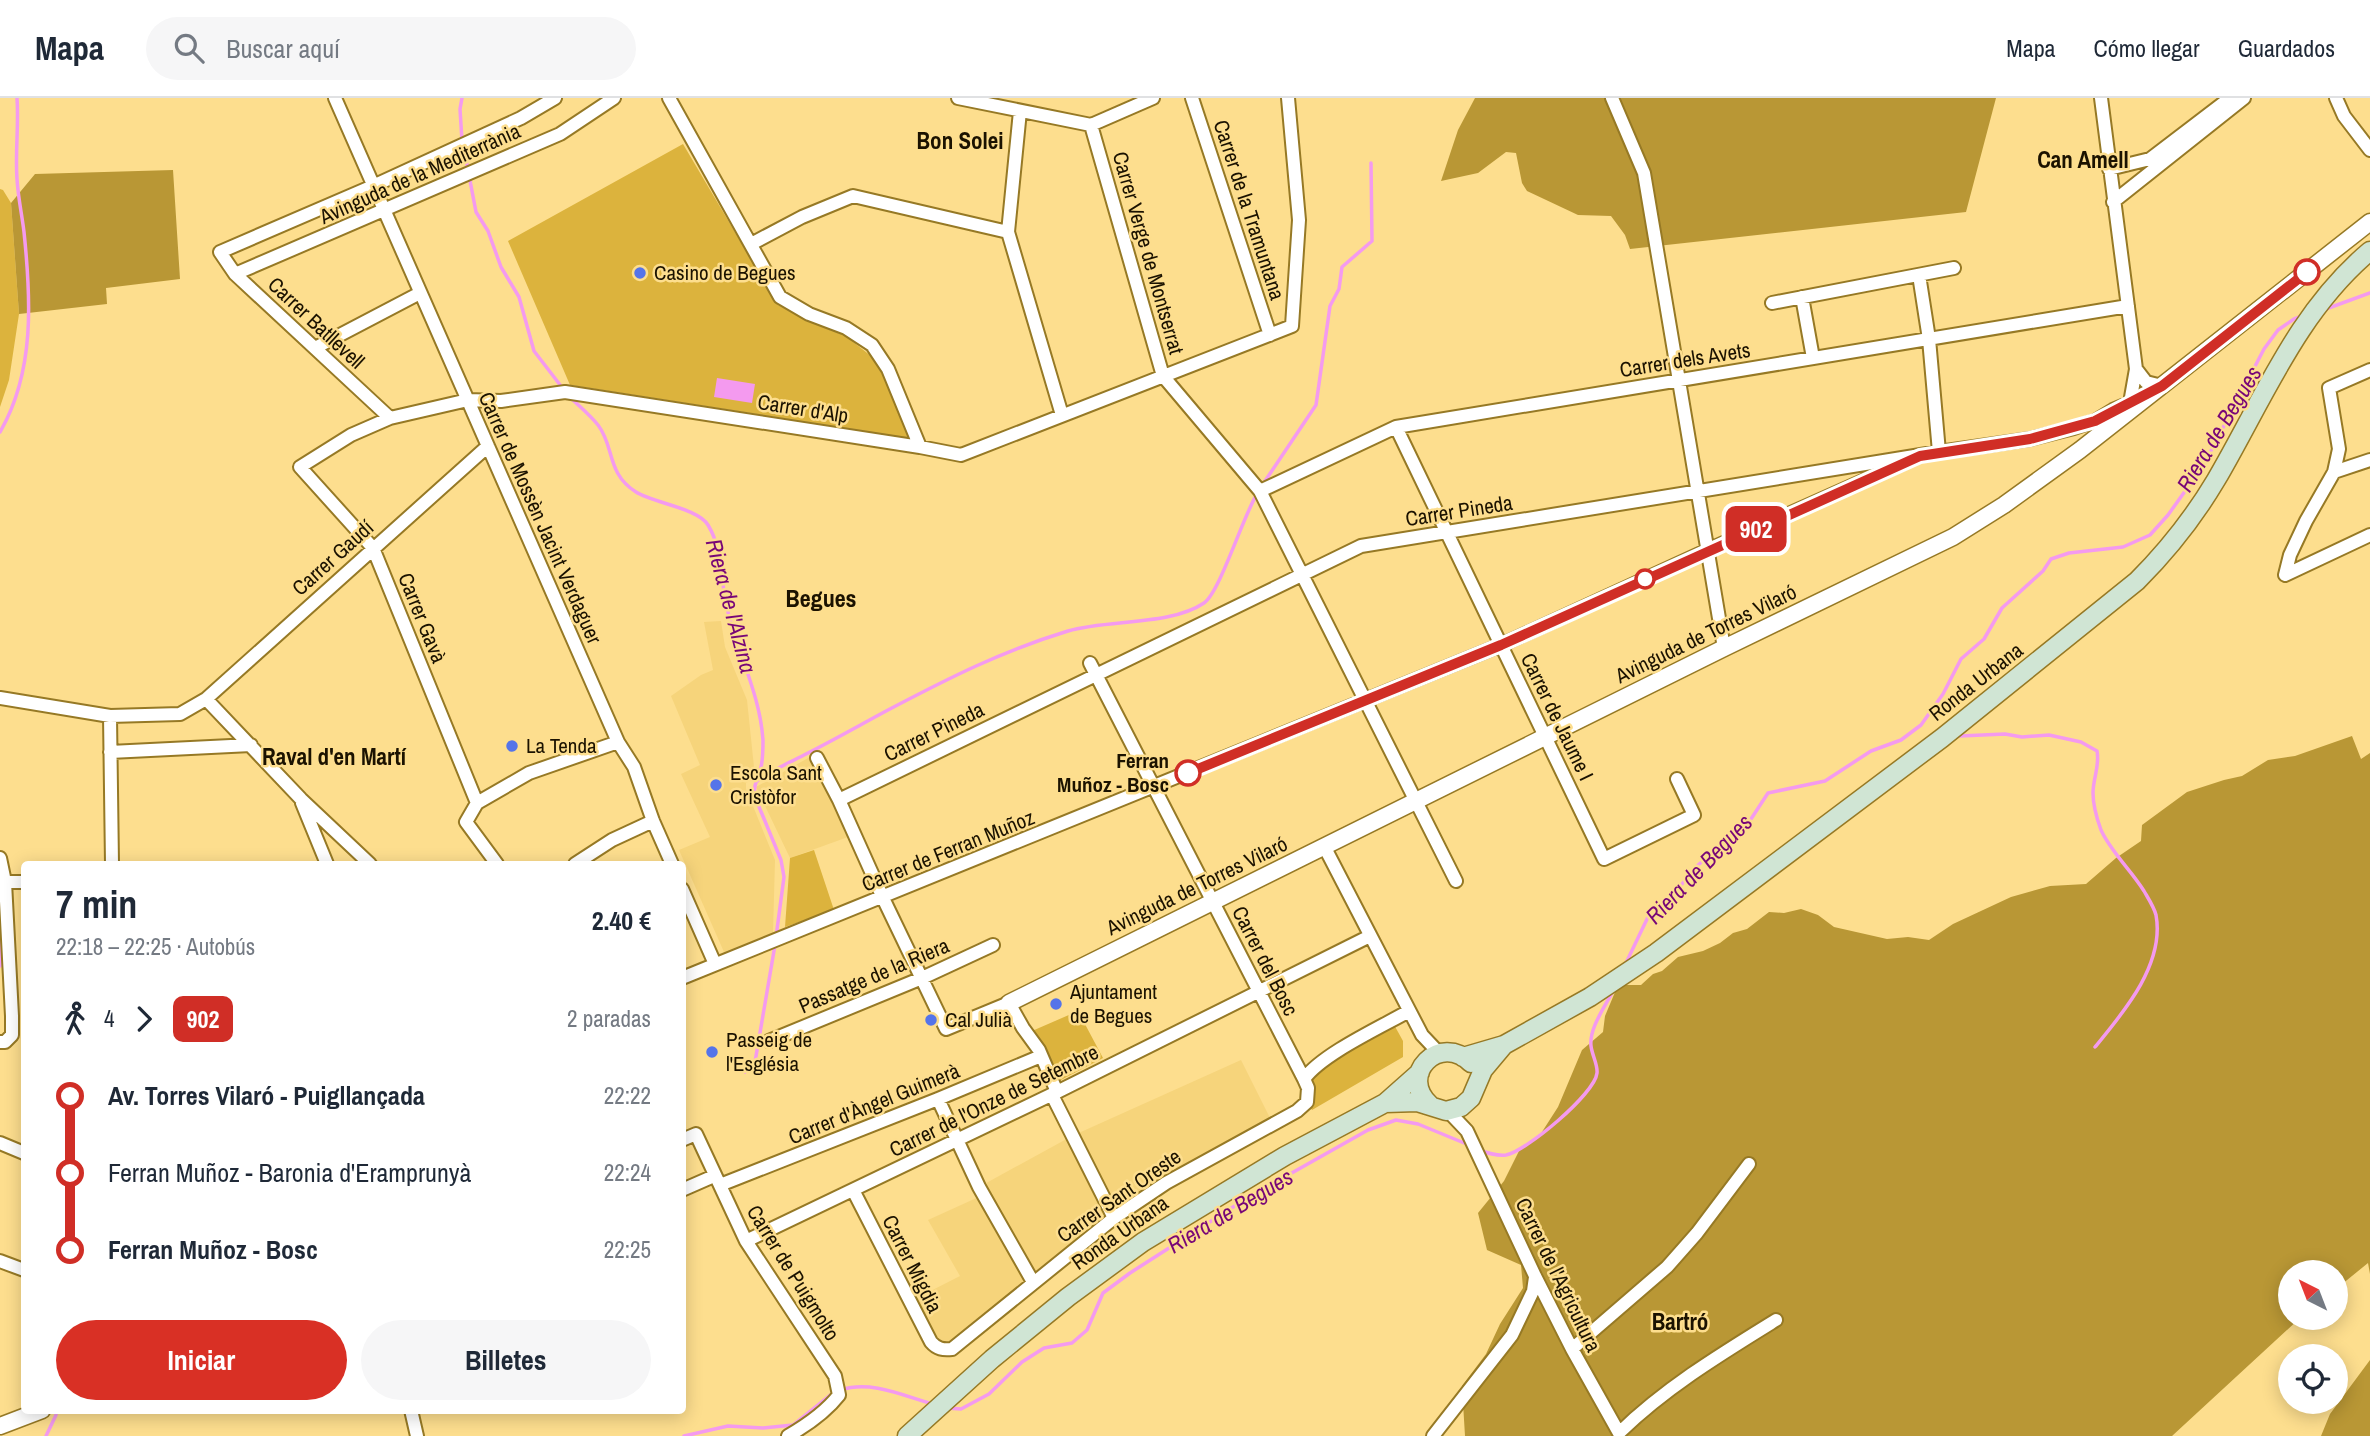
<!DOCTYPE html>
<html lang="es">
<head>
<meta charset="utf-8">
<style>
	:root { --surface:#fff; --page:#f6f6f7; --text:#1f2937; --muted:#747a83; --line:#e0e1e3; --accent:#d93025 }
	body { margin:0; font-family:"Archivo Narrow",sans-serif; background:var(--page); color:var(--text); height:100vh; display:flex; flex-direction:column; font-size:26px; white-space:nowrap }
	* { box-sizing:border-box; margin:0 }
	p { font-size:23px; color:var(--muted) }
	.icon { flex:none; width:38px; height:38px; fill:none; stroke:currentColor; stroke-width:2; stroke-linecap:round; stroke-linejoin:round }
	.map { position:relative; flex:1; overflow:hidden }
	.drawer { position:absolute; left:21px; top:763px; width:665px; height:553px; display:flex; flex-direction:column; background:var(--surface); border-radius:7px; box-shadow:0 4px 18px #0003 }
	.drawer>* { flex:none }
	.badge { padding:0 14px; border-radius:10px; font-size:24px; line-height:46px }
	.needle { width:46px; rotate:318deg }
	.tools { position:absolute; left:2278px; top:1162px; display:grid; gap:14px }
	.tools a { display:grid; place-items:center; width:70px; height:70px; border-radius:50%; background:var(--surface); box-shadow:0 4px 18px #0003; font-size:35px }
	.map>.badge { position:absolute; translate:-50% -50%; box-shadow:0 0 0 4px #fff }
	.legs { display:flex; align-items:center; gap:10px; height:77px; padding:0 35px; font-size:23px }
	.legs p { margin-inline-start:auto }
	.overview { display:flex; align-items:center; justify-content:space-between; height:119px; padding:0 35px }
	h1 { font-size:38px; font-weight:700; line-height:52px }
	.button { display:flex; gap:14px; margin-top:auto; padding:14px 35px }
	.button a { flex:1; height:80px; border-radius:42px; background:var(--accent); color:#fff; font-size:28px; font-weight:700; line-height:80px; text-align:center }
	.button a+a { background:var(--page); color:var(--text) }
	ul { padding:0 35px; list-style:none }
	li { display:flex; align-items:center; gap:24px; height:77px; font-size:26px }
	li i { display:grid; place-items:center; width:10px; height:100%; margin:0 9px; background:currentColor }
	li i::after { content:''; width:18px; height:18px; margin:-9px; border:5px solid; border-radius:50%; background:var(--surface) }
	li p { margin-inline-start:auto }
	li:first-child i { background:linear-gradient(#0000 50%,currentColor 0) }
	li:last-child i { background:linear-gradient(currentColor 50%,#0000 0) }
	header { display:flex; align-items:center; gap:42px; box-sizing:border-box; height:98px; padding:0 35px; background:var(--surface); border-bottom:2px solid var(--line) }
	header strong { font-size:33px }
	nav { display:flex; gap:38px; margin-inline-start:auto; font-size:24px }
	.search { width:490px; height:63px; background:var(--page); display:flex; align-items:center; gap:18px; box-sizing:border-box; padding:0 24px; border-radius:38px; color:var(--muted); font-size:26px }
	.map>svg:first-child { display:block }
</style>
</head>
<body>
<header>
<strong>Mapa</strong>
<div class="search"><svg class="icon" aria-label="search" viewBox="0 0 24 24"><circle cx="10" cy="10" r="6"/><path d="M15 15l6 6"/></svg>Buscar aquí</div>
<nav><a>Mapa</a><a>Cómo llegar</a><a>Guardados</a></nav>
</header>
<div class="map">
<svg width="2370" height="1338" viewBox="0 0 2370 1338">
	<rect width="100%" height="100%" fill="#fdde8e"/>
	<!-- built -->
	<path fill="#f6d47b" d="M721,523L725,549L747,602L754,669L751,682L746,685V691L775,762L773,835L724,854L679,752L710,739L681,676L700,667L671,598L701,577L713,572L704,524Z
		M810,659L848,739L790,760L756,689Z
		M1241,962L1273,1026L1166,1085L943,1252L909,1204L960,1178L928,1122L983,1097L979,1089L1072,1038Z"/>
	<!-- green -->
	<path fill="#dcb33d" d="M683,46L778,207L847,239L876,262L894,298L909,340L570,287L508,143Z
		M0,91L3,92L11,105L19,216L9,282L0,309Z
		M814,752L834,812L785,829L790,760Z
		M1078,913L1103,960L1057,984L1032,933Z
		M1392,923L1403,943V959L1312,1012L1307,1004L1309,973Z"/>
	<!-- forest -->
	<path fill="#b99735" d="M1475,0H1996L1966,114L1630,151L1625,137L1611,118L1578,117L1527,93L1522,85L1516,55L1506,54L1478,75L1441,83L1458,32Z
		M173,72L180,181L106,190L107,206L19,216L11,105L35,76Z
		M2352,638L2361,661L2370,655V1176L2368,1165L2336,1191V1174H2291V1220H2300L2172,1338H1465L1462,1288L1486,1256L1500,1226L1523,1190L1521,1167L1487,1152L1478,1115L1504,1083L1519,1053L1540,1037L1558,1009L1582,952L1603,934L1605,918L1618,887H1641L1653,876L1662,873L1678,859L1703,853L1720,845L1733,835L1747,831L1769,814L1784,815L1801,811L1818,817L1834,829L1887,841L1908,839L1929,842L1953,826L2011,799L2050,788L2086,786L2116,760L2141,743L2142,727L2187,694L2224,682L2242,678L2268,662L2295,658Z
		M2370,1262V1338H2321L2330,1316Z"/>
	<!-- water -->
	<path fill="#f49aef" d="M717,280L755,286L752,305L714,299Z"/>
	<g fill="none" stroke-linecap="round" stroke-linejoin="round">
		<!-- stream -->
		<path stroke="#f49aef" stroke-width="3.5" d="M462,0L460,11L462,43
			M464,51L476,114L488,133L501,169L519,199L534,253L564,292
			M2326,211L2370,195
			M571,300C580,309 590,317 598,327C615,349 606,375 636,394C653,405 698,410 708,427C724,453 720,486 728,514C739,558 760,597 763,642C763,650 763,661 761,669C758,681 753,686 755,699L781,762L784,779L776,839
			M0,334C35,274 31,201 24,134C22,117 18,99 17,81C15,54 19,27 17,0
			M1263,386L1316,307L1330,208L1339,191L1342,169L1372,143L1371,65
			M1960,638L2005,636L2022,639L2049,637L2081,644L2097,653C2100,668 2093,680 2093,695C2093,707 2097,721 2101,732C2111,754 2131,772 2144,793C2148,800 2154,809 2156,817C2165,866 2124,914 2095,949
			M757,683C772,672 787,666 804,657C832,643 860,627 888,612C949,580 1002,553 1068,533C1108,521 1170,528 1204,505C1220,494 1243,418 1257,396
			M1625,867L1648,819L1682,786L1697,768L1751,721L1768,695L1825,683L1871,653L1901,642L1921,627L1943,596L1961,561L1984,541L2002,510L2043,473L2051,461L2069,455L2123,449L2150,437L2168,417L2203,368L2264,251L2278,232L2294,221L2302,218
			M0,868L2,834
			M745,974L755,964L775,847
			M1479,1052C1487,1055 1497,1058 1506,1057C1525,1054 1595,996 1597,975C1598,967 1592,957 1591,948C1589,930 1605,909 1613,893
			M841,1292C871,1282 904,1298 932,1306
			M946,1310L961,1311L989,1296L1022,1264L1044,1250L1072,1245L1087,1232L1103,1195L1130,1175L1244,1102L1368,1032L1396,1022L1418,1026L1469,1047
			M46,1338L56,1317
			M684,1338L728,1328L763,1330L793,1327L834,1294"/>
		<!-- minor casing -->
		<g stroke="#967925" stroke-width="16">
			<path id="minor" d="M335,0L618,644L634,669L653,723L672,766
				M669,0L780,199L809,216L846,230L872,247L888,271L920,349
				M958,0L1091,27L1153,0
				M1192,0L1270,237
				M1612,0L1644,75L1724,550
				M2101,0L2136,271L2146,284L2162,288
				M2336,0L2344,18L2370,52
				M1020,13L1008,134L1062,317
				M1091,27L1163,278L1260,393L1456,783
				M2109,71L2150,61L2230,0
				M2113,104L2244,0
				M751,146L802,119L853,98L1008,134
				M235,176L560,36L614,0
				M1919,177L1929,241L1939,354
				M1802,199L1813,260
				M1772,205L1954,170
				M315,250L420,195
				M2370,272L2329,290L2339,351L2334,374L2306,423L2290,457L2285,477L2370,437
				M2130,305L2136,271
				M390,320L235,176L220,154L373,88L521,20L555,0
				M1396,329L1604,761L1694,717L1677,681
				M2334,374L2370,362
				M1260,393L1396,329L2128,208
				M0,600L110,618L180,616L206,601L488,348
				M206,601L301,701L370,766
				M110,618L112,766
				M110,654L251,647
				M817,660L839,702L883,800L946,931L1009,905L1023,930L1039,952L1057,994
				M839,702L1361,448L1939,354L2030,341L2074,330L2095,323L2113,312L2137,302
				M302,705L327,766
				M477,705L373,450L300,369L351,337L390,320L468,302L501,303L565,294L920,349L961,357L1292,228L1299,122L1288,0
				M1324,748L1422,937L1439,955
				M0,760L5,784L12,918V937L5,944H0
				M497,766L466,724L477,705L529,675L618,644
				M575,766L612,742L653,723
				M0,784H24
				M682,791L715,866
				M682,880L1501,547L1708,452L1903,365
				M769,943L922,880L993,847
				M1304,981C1322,956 1381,929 1409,913
				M1052,997L1114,1120
				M938,1001L979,1089L1033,1184
				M1448,1013L1467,1033L1535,1178L1572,1251L1619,1335C1665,1290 1721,1256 1776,1222
				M682,1042L696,1036L746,1143L835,1278L839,1297C825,1315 807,1327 788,1338
				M0,1045L24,1055
				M720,1087L938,1001L1041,958
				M682,1092L714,1078
				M853,1092L931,1244C937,1251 943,1252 952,1251L1114,1120L1166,1085L1297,1013L1307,1004L1308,990L1304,981L1090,565
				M746,1143L1057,994L1370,838
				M0,1163L24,1172
				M1572,1251L1667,1169L1697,1135L1749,1066
				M411,1312L417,1338
				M1433,1338L1512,1237L1533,1193L1535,1179"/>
		</g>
		<!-- tertiary casing -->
		<g stroke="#967925" stroke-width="19">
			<path id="tertiary" d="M1009,905L1724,550L1953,439L2004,407L2080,352L2370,124
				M0,1328L42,1312"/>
		</g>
		<!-- secondary casing -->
		<g stroke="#967925" stroke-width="21">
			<path id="secondary" d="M1463,959L1504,947L1590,899L1656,855L1942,640L2137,483C2167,453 2194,419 2216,382C2263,302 2297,214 2370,153
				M1385,1005L1417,1004L1446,1013L1461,1009L1471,1000L1483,972L1504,947
				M1430,1007C1397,977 1440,934 1471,965
				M907,1338L992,1261L1068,1199L1143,1144L1285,1058L1385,1005L1420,974"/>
		</g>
		<!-- minor -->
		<use href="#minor" stroke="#fff" stroke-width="12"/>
		<!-- tertiary -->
		<use href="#tertiary" stroke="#fff" stroke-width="16"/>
		<!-- secondary -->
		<use href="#secondary" stroke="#d0e5d4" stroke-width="18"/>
	</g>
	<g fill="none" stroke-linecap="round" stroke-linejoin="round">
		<!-- line-1 casing -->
		<g stroke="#fff" stroke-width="16">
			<path id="line-1" d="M1188,675L1501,547L1920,358L2030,341L2095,323L2162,288L2307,174"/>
		</g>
		<!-- line-1 -->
		<use href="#line-1" stroke="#d02e26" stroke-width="10"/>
	</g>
	<!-- markers -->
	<g fill="#fff" stroke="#d02e26" stroke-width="3.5">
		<circle cx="2307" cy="174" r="12"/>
		<circle cx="1645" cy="481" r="9"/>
		<circle cx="1188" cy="675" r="12"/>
	</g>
	<g fill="#5574e9" stroke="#fdde8e" stroke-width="2.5">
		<circle cx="640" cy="175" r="7"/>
		<circle cx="512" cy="648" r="7"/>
		<circle cx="716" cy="687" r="7"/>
		<circle cx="1056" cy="906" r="7"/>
		<circle cx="931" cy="922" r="7"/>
		<circle cx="712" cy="954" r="7"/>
	</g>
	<g text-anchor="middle" stroke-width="5" stroke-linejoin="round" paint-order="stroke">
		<!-- street labels -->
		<g font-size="21" fill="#1b1200" stroke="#fdde8e">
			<text transform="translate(420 76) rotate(-24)" y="7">Avinguda de la Mediterrània</text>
			<text transform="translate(1249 112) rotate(72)" y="7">Carrer de la Tramuntana</text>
			<text transform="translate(1148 155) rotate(74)" y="7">Carrer Verge de Montserrat</text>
			<text transform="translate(316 225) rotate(43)" y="7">Carrer Batllevell</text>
			<text transform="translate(1685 262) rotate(-9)" y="7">Carrer dels Avets</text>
			<text transform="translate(803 311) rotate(9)" y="7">Carrer d'Alp</text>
			<text transform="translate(1459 413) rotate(-9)" y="7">Carrer Pineda</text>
			<text transform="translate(540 420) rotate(66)" y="7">Carrer de Mossèn Jacint Verdaguer</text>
			<text transform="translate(333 460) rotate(-42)" y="7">Carrer Gaudí</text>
			<text transform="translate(422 520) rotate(68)" y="7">Carrer Gavà</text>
			<text transform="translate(1706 536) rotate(-26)" y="7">Avinguda de Torres Vilaró</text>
			<text transform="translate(1976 584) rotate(-38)" y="7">Ronda Urbana</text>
			<text transform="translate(1557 619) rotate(64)" y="7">Carrer de Jaume I</text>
			<text transform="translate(934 634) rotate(-26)" y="7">Carrer Pineda</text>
			<text transform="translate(948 753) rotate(-22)" y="7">Carrer de Ferran Muñoz</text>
			<text transform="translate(1197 788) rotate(-26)" y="7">Avinguda de Torres Vilaró</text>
			<text transform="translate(1265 863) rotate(63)" y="7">Carrer del Bosc</text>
			<text transform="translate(874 878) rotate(-23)" y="7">Passatge de la Riera</text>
			<text transform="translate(994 1003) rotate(-26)" y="7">Carrer de l'Onze de Setembre</text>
			<text transform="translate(874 1006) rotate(-22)" y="7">Carrer d'Àngel Guimerà</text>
			<text transform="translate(1119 1098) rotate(-35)" y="7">Carrer Sant Oreste</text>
			<text transform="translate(1120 1135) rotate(-35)" y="7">Ronda Urbana</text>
			<text transform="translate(912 1166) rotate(63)" y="7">Carrer Migdia</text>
			<text transform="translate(793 1175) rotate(58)" y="7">Carrer de Puigmolto</text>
			<text transform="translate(1558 1177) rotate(64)" y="7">Carrer de l'Agricultura</text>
		</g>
		<!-- poi labels -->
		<g font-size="21" fill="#1b1200" stroke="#fdde8e" text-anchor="start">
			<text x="654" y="182">Casino de Begues</text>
			<text x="526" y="655">La Tenda</text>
			<text x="730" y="682">Escola Sant<tspan x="730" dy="24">Cristòfor</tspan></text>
			<text x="1070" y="901">Ajuntament<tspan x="1070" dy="24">de Begues</tspan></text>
			<text x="945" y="929">Cal Julià</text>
			<text x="726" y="949">Passeig de<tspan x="726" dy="24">l'Església</tspan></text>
		</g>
		<!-- stop labels -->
		<g font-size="21" font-weight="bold" fill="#1b1200" stroke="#fdde8e" text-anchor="end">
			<text x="1169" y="670">Ferran<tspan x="1169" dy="24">Muñoz - Bosc</tspan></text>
		</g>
		<!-- neighbourhood labels -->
		<g font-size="23" font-weight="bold" fill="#1b1200" stroke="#fdde8e">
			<text x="960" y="51">Bon Solei</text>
			<text x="2083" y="70">Can Amell</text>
			<text x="334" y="667">Raval d'en Martí</text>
			<text x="1680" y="1232">Bartró</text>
		</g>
		<!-- water labels -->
		<g font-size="23" font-style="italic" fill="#780677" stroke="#fdde8e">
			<text transform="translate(2219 331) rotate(-59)" y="8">Riera de Begues</text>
			<text transform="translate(731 508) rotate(75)" y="8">Riera de l'Alzina</text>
			<text transform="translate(1699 771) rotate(-46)" y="8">Riera de Begues</text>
			<text transform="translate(1230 1113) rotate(-31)" y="8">Riera de Begues</text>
		</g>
		<!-- quarter labels -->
		<g font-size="24" font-weight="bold" fill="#1b1200" stroke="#fdde8e">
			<text x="821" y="509">Begues</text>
		</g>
	</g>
</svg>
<div class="tools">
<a><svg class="needle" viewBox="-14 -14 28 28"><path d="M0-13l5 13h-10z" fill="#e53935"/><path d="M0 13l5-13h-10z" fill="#747a83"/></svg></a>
<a><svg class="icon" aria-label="locate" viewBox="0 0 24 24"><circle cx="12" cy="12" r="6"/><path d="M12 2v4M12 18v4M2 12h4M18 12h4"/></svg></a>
</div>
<b class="badge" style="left:1756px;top:431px;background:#d02e26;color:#fff">902</b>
<section class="drawer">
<div class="overview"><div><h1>7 min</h1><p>22:18 – 22:25 · Autobús</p></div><b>2.40 €</b></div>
<div class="legs"><svg class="icon" aria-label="walk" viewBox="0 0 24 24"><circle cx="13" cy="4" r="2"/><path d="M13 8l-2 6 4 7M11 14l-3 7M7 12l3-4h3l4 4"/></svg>4<svg class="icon" aria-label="forward" viewBox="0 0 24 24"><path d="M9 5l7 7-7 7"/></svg><b class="badge" style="background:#d02e26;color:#fff">902</b><p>2 paradas</p></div>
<ul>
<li><i style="color:#d02e26"></i><b>Av. Torres Vilaró - Puigllançada</b><p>22:22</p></li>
<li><i style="color:#d02e26"></i><span>Ferran Muñoz - Baronia d'Eramprunyà</span><p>22:24</p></li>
<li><i style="color:#d02e26"></i><b>Ferran Muñoz - Bosc</b><p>22:25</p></li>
</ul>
<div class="button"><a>Iniciar</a><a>Billetes</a></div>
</section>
</div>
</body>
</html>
